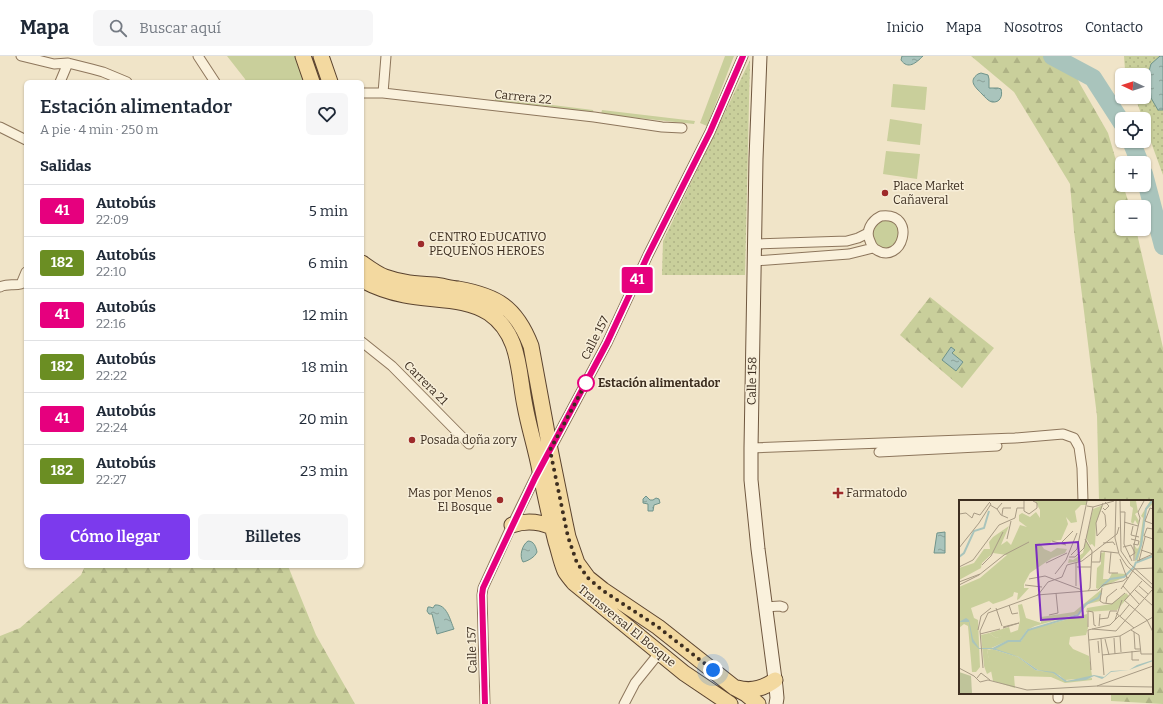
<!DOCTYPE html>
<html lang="es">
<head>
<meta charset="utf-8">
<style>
	:root { --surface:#fff; --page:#f6f6f7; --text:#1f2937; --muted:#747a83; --line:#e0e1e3; --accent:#7c3aed }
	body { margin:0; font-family:Bitter,serif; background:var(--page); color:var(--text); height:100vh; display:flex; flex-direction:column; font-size:15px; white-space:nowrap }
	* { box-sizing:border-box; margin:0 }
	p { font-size:13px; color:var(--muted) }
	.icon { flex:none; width:22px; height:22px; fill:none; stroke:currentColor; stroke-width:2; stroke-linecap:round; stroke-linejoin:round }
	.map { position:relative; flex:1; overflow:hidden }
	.details { position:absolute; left:24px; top:24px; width:340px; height:488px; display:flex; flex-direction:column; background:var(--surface); border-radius:6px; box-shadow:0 1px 3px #0004 }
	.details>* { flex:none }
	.badge { padding:0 8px; border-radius:3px; font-size:14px; line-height:26px }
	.needle { width:26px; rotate:274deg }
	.tools { position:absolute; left:1115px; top:12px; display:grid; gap:8px }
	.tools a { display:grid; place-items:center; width:36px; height:36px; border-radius:6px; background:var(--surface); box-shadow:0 1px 3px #0004; font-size:20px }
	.you { position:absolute; width:20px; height:20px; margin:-10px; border:3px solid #fff; border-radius:50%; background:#1a73e8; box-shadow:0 0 0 6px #1a73e833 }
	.map>.badge { position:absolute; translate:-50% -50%; box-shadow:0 0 0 2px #fff }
	h2 { padding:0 16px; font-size:15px; line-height:36px }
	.round { display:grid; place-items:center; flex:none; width:42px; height:42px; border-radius:6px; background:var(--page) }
	.head { display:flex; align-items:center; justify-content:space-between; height:68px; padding:0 16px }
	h1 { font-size:19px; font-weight:600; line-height:30px }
	.action { display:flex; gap:8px; margin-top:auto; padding:8px 16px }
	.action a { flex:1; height:46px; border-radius:6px; background:var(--accent); color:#fff; font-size:16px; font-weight:600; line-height:46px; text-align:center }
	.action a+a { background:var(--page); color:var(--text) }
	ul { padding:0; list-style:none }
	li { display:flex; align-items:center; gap:12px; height:52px; padding:0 16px; border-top:1px solid var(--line) }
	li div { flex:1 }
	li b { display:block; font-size:15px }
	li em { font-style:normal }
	li .badge { min-width:44px; font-weight:700; text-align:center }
	header { display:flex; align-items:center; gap:24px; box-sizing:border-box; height:56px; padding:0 20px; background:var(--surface); border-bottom:1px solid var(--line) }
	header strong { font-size:19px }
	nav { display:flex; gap:22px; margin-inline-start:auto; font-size:14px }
	.search { width:280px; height:36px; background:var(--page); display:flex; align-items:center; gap:10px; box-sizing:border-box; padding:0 14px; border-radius:6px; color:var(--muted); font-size:15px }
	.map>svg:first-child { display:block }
</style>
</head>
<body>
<header>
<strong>Mapa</strong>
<div class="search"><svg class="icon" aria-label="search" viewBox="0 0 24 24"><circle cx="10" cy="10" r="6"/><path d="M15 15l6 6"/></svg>Buscar aquí</div>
<nav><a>Inicio</a><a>Mapa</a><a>Nosotros</a><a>Contacto</a></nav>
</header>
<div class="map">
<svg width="1163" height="648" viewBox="0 0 1163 648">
	<defs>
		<pattern id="grass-dots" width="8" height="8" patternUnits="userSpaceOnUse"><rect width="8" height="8" fill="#c9cf9b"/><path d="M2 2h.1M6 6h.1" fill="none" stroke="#aeb285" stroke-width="1.8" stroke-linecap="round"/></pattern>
		<pattern id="forest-firs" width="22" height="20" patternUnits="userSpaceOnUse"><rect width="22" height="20" fill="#c9cf9b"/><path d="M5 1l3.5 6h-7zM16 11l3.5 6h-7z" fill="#aeb285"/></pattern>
		<pattern id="water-ripples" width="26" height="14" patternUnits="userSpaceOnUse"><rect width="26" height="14" fill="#a9c4bc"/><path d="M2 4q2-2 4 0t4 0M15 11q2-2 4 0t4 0" fill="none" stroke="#8ba098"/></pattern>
	</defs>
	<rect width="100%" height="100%" fill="#f0e4c8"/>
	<!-- grass -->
	<path fill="url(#grass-dots)" d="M1124,0H1163V119L1144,67V63H1143L1135,41H1144V19H1127L1125,14Z
		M750,4L745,219H662L663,185Z"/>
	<!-- forest -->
	<path fill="url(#forest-firs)" d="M971,0H1066L1080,28L1108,77L1122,125V129H1123L1130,151H1122V173H1136L1163,292V648L1111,645V637H1152V445H1099L1097,360L1074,175L1070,128L1014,36Z
		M930,241L994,292L962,332L900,279Z
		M85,510H288L316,579L355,648H0V580L20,572L81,519Z"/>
	<!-- green -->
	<path fill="#c9cf9b" d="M227,0H297L307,26H246L245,23Z
		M725,0H734L707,70L700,67Z
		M893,28L927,31L925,54L891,51Z
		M495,42L593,54L594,58L495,46Z
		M602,54L695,65L694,68L601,58Z
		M890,63L922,68L920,89L887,85Z
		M886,95L920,98L917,123L883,118Z
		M883,161L898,166L901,181L891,193H880L872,186L871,170Z"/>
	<!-- water -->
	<path fill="url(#water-ripples)" stroke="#6f938a" d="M902,0H923C916,7 908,14 901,4Z
		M1160,0H1163V54H1158L1151,42L1150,31L1149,15L1151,8Z
		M978,18L981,17L988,19L989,23V32H998L1001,33C1003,40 1000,47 992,46C988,45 985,41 982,38C975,31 968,25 978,18Z
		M951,291L955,294L952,297L963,306L956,315L942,304Z
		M646,440L650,444H653L656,442L659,443L660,447L654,449L653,455H648V448L643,447V443Z
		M945,476V497H934L937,477Z
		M528,485C534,485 536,491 537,496C535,501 528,505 523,506C519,500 522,489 528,485Z
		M435,549C447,548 450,564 454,573L437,578L432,558H429L427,555L428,551H430L433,552Z"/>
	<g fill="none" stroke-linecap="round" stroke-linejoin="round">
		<!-- river -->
		<path stroke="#a9c4bc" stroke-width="18" d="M1052,0L1093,22L1122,67
			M1131,85L1140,107
			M1144,118L1163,190"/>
		<!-- street casing -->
		<g stroke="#8d765c" stroke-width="11">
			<path id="street" d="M21,0L54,8L68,7L92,13L103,16L127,26
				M198,0L215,26
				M60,26L68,7
				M362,37H383L594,61L662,71L682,72
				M383,37L386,0
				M0,71L26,84
				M881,160C918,155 903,212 875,193C872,191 871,188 870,185C865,175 871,165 881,160Z
				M755,188L847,185L858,182L868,177
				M755,205L849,198L873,192
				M0,231C7,227 14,230 21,228L26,216
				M362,286L392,310L469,388
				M751,392L1015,382L1063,378L1074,382L1079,391L1082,412L1083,445
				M550,394L607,287L648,199L710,76L743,0
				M879,396L997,390
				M765,551L780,550L783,551
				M1058,637V642
				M485,648L482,539L483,532L512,469L539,414
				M624,648L635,627L660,596"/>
		</g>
		<!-- secondary casing -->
		<g stroke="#6f573f" stroke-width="15">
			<path id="secondary" d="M760,0L756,103L751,392V424L758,493L776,631L777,642L776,648"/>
		</g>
		<!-- primary casing -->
		<g stroke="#5b4430" stroke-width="17">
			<path id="primary" d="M303,0L312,26
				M321,0L330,26
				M362,207C369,212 377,218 385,221C401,227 417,228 434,229C442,230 450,232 458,233C497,240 516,251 531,290L550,393L565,467L568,481L577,507L588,522L603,534L658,571L735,632L746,638L758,648
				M362,224C375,231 389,236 404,239C432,245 465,241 489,257C521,279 518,317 525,350C529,372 536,393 540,415C545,439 550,462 556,486C559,495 561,506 565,515C567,519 571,523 574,527L684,617L730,648
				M512,469C526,464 538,465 552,471
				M737,632C751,636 763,633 775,624"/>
		</g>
		<!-- street -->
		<use href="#street" stroke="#faf1dc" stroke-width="9"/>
		<!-- secondary -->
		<use href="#secondary" stroke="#faf1dc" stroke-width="13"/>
		<!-- primary -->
		<use href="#primary" stroke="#f3d9a0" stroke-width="15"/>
	</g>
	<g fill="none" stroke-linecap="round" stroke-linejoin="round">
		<!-- line casing -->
		<g stroke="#fff" stroke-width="9">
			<path id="line" d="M485,648L482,539L483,532L535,422L607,287L648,199L710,76L743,0"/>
		</g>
		<!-- line -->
		<use href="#line" stroke="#e6007e" stroke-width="6"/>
		<!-- walk -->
		<path stroke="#3d2e20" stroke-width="4" stroke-dasharray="0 7.2" d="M586,327L587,325L550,394L568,481L577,507L588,522L602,534L658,571L713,614"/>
	</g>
	<!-- markers -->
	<g fill="#9e2a2b" stroke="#f7eed8" stroke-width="1.5">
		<circle cx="885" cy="137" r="4"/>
		<circle cx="421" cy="188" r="4"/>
		<circle cx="412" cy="384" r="4"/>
		<path d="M836 431h4v4h4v4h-4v4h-4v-4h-4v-4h4z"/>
		<circle cx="500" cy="444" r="4"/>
	</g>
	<circle fill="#fff" stroke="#e6007e" stroke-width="2" cx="586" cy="327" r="8"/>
	<g text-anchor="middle" stroke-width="3" stroke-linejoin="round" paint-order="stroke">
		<!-- street labels -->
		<g font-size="12" fill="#3d2e20" stroke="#f7eed8">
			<text transform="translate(523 41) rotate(6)" y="4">Carrera 22</text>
			<text transform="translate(595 282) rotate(-63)" y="4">Calle 157</text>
			<text transform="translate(752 325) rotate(-89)" y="4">Calle 158</text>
			<text transform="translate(426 327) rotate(45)" y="4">Carrera 21</text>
			<text transform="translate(627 570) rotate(39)" y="4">Transversal El Bosque</text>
			<text transform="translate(472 594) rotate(-92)" y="4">Calle 157</text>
		</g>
		<!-- poi labels -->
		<g font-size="12" fill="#3d2e20" stroke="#f7eed8" text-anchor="start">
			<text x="893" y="134">Place Market<tspan x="893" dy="14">Cañaveral</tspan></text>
			<text x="429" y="185">CENTRO EDUCATIVO<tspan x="429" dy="14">PEQUEÑOS HEROES</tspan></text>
			<text x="420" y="388">Posada doña zory</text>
			<text x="492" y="441" text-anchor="end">Mas por Menos<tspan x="492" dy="14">El Bosque</tspan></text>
			<text x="846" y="441">Farmatodo</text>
		</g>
		<!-- stop labels -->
		<g font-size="12" font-weight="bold" fill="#3d2e20" stroke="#f7eed8" text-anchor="start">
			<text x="598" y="331">Estación alimentador</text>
		</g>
	</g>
	<!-- overview -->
	<g transform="translate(959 444)">
		<rect width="194" height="194" fill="#f0e4c8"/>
		<path d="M128,114L129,128L127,135L111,137L110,144L114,149L130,156L133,176L130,178L106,180L100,175L79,170L60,157L35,149L49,141H62L69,130ZM33,149L59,157L76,170L94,173L105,181L133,178V180L106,183L92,177L55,176L56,188L34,181L28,150Z" fill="#c9cf9b"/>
		<path d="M76,1H128L127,5H122L116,11L118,22L112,23L107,17L109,24L102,40L93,41L90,44L81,43L85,49L92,52L98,48L108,49L106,53L93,58L71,73L65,84V88H70L60,99L58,100L59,93L55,92L54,96L46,100L34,104L30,101L12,108L15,118L19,120L21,167L17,172H13L9,126L5,124L0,128V87L21,78L48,55L34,53L23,63L22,68L0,80V68L15,63L25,49H31L30,42L34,37L50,26L42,45L48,41L52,45L61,25L68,27L60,21V15L63,13L71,17L77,12L81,18V10ZM171,1H177L179,12L176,14L180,21L179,25L176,20L174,24L172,22L174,8L171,6ZM191,1H194V4L187,10L184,41L179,60L176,61L175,45L178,49L180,47L184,18L182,16ZM144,5L137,23L136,47L133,44L131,45L127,38L134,9ZM143,89L141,101L129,104L119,114L76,126L68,130L61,140H50L28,150L33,171L28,174L25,166L22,135L30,133L37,138L59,130L61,120L59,105L63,104L67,118L82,123V117L115,112Z" fill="#c9cf9b"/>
		<path d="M0,172L12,176L13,193H0Z" fill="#bfc49a"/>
		<path d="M127,40L132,49L121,61L109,63L110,59L114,60L124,53ZM146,52L144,79H150L153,73L167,74L168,76L139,89L137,88L138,68L142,64V53ZM167,93L170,96L158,110L127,112L128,108L152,104ZM50,127L52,134L37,138L30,133Z" fill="#c9cf9b"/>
		<path d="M7,118L10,120L14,139L20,148H34L52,154L60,157L79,170L95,172L108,181L135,175L145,177L152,171L170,170L178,165L194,160V161L170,170L152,172L146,177L143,179L135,176L127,180L106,182L94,173L76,170L59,157L33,149H20L13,142L10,122H0Z" fill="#a9c4bc"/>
		<path fill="none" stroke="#a9c4bc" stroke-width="2" d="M0,57L5,53L15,31L25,28L30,11M177,60L182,45L187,9L193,1M176,63L194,56M142,87L151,79L165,77L175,67L177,62M34,149L49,141H61L69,130L119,115L127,104L139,98L142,93"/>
		<path fill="none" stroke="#a89b85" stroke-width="1" d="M65,1V11L70,14L78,8V3L74,1M157,1L156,38L160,54L168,66L194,89M161,1L162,51L171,64L194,85M31,5L38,9L43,3M128,6L134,7L155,1M144,8L146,10L150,6L146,2M38,9L42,15L49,18M194,9L191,8L186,21L194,24M143,11L146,15L147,26L138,36L137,23L144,3M161,12H166L165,44L173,61M0,14L7,13L13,18L15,13L21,15L30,3M43,15L44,8H52M165,22L179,26M174,26L172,35L180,37M194,29L188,28L185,36L194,39M48,39L52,21M126,39L133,51L131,88L129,91M172,39L180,41L179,45L174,44M93,41L107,45M103,42L114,31M144,43L154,42L156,45M164,47L172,45L176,53L170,57M0,48L20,23L32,4L30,2M182,50L194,54M152,52L150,73H159M112,55L118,49L128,1M110,57H116L125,48L134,7M161,59L168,78M175,61V45L181,18L179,12L185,1M178,61L194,54M180,61L186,37M133,62H141L142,51L159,53M87,63L108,53M23,65L32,56L44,32M0,67L14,60L40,25L56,18L58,8H65M118,67H132M96,74L107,60L118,33M70,79L86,76L123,90M0,82L21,74M0,85L20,75L45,55L70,42M66,85L83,87M117,86V63M164,86L180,104M180,86L189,94M143,88L141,101L144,103L153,104L166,93M162,89L175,69L194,68M176,90L194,106M78,95L139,90L144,85L164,81L169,77M165,100L188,120L194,132M166,100L183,81M147,103L148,97L158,89M50,105L53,114L59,113M37,108L43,126M157,113L175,128M90,115L99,113L97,93M161,116L170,105M140,119L149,118L151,111H158M156,120L163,100M140,126L141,114M44,127L60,123L44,128M129,127V111L134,112L135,125L137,126M133,129L157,131L193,90M19,130L22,116L32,108M172,130L180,135L182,154H194M175,132L176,149H181M21,134L41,129M161,136L162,152M155,138L156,154M142,139L145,175M146,139L150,155M130,140L161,136L194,117M139,141L140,153M173,151V160H180M143,155L181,151M0,168L15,176L21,182L29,180L68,190L138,186L194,166M24,168L21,131L29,113L79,95L89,82L103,77L108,65L123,61L158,34L160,27M132,170L129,130L151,125L160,116M18,178L22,173L31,180M138,186L194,187"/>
		<path fill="#7b2cbf" fill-opacity="0.15" stroke="#7b2cbf" stroke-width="2" d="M119,42L124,117L82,120L77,45Z"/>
		<rect width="194" height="194" fill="none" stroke="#3d2e20" stroke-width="2"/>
	</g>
</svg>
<div class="tools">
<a><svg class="needle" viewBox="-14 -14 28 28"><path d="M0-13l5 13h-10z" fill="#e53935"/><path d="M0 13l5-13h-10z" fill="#747a83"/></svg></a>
<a><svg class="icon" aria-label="locate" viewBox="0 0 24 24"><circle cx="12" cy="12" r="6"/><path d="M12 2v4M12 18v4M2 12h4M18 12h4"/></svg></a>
<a>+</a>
<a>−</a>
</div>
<div class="you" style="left:713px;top:614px"></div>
<b class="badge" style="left:637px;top:224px;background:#e6007e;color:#fff">41</b>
<section class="details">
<div class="head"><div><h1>Estación alimentador</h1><p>A pie · 4 min · 250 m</p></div><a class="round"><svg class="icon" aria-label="heart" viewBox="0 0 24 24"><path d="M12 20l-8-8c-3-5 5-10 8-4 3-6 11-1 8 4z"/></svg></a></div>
<h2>Salidas</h2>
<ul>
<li><span class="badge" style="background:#e6007e;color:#fff">41</span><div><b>Autobús</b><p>22:09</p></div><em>5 min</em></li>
<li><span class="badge" style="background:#6b8e23;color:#fff">182</span><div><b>Autobús</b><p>22:10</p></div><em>6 min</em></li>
<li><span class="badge" style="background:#e6007e;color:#fff">41</span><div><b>Autobús</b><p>22:16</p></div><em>12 min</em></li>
<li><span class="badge" style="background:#6b8e23;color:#fff">182</span><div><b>Autobús</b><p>22:22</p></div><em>18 min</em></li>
<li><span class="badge" style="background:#e6007e;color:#fff">41</span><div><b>Autobús</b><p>22:24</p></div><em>20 min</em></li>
<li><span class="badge" style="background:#6b8e23;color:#fff">182</span><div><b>Autobús</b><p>22:27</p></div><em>23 min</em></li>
</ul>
<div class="action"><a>Cómo llegar</a><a>Billetes</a></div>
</section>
</div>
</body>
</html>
